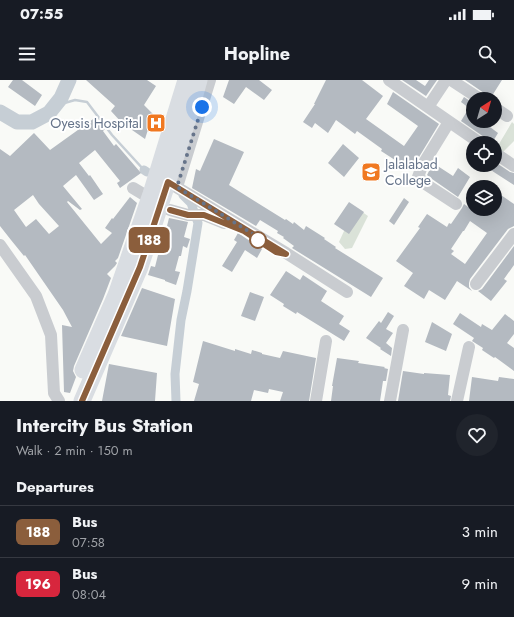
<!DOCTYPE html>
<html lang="en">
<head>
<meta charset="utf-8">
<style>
	:root { --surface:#171b24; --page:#20242c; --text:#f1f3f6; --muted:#9ea1a6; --line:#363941 }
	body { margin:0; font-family:Jost,sans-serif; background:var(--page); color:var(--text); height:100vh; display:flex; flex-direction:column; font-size:15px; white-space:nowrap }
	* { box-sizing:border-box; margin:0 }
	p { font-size:13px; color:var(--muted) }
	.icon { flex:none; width:22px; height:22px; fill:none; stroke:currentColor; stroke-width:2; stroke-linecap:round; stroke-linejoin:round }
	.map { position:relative; height:321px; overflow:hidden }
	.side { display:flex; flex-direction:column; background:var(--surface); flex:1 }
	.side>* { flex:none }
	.badge { padding:0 8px; border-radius:6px; font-size:14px; line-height:26px }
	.needle { width:26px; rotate:37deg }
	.tools { position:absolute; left:466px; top:12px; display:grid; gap:8px }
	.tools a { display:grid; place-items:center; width:36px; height:36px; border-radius:50%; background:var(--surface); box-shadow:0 4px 16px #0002; font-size:20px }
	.you { position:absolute; width:20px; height:20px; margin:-10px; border:3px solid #fff; border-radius:50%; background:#1a73e8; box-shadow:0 0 0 6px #1a73e833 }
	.map>.badge { position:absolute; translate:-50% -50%; box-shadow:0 0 0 2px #fff }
	h2 { padding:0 16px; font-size:15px; line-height:36px }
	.round { display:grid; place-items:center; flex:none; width:42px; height:42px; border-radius:21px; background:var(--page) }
	.overview { display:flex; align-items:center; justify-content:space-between; height:68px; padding:0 16px }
	h1 { font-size:19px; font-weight:700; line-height:30px }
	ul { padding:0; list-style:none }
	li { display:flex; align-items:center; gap:12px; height:52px; padding:0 16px; border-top:1px solid var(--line) }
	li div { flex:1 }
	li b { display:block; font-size:15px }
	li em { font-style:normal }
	li .badge { min-width:44px; font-weight:700; text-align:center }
	.status { display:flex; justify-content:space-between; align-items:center; height:28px; padding:0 20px; background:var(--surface); direction:ltr }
	.status svg { height:11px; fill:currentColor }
	header { display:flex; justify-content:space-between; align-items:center; height:52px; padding:0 16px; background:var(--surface); font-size:18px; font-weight:700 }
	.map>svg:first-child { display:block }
</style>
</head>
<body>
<div class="status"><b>07:55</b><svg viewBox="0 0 49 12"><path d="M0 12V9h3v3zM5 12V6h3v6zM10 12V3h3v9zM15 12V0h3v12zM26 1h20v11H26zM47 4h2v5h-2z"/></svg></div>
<header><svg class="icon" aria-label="menu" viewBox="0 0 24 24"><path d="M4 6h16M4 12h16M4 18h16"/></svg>Hopline<svg class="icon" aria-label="search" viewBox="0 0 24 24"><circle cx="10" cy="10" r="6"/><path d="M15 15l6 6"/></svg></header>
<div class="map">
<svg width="514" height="321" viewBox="0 0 514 321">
	<rect width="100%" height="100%" fill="#f9faf7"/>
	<!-- green -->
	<path fill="#dae2d8" d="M512,42L514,44V61L502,73L496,69Z
		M355,127L368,136L352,168L345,169L339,162Z"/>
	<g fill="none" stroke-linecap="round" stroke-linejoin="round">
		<!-- stream -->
		<path stroke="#c6ced5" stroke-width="2.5" d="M54,26L75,20L87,22L112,55L144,90"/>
		<!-- canal -->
		<path stroke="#c6ced5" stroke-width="9" d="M144,90L147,92
			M176,321L175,294L181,240L187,211L198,143L191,123L183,115"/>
		<!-- river -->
		<path stroke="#c6ced5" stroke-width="15" d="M0,32L17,42H32L49,33L61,18L69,0"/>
	</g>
	<!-- building -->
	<path fill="#b4bac1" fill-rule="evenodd" d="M13,0H22L42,15L35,26L8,7Z
		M86,0H147L156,6L144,25L153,34L145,59L122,43L111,31L115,26Z
		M229,0H259L272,10L264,20L246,7L234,24L223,17Z
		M326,0H362L383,16L366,39L404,66L418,46L387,24L393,12L439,44L416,82L412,91L381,71L382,69L357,51L355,54L336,40L328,53L315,43L312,48L303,42L315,24H314Z
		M402,0H416L425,6L429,0H437L426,16Z
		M465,0H502L490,19H487L486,15L484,13Z
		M464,17L473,23V41H494L490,47L498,53L492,63H487V59L484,57L461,41L469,28L461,22Z
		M96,37L105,49L103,51L114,66L116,64L141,93L120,108L117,103L120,101L95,70L79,83L89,96L90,95L103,114L94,120L76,95L63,106L82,129L80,130L68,121L67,122L101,164L112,153L105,148L112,138L113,139L130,117L137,123L118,178L115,181L117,183L115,186L107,194L111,198L103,219L74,286L73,291L76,297L70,313L64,312L62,245L72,247L63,230L25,175L24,176L11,160L0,146V69L10,76L34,53L50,70ZM33,115L39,124L59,146L49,154L36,139L26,147L14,130Z
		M214,59L244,72L229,105L285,140L286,139L293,144L294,142L304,150L306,146L325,158L324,159L336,167L335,168L383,198L371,217L292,168L294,166L283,158L284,157L277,153L278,151L260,140L256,146L192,108L196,89L200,91Z
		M343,64L359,78L344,97L328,83Z
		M495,82L510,92L514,93V105L483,85H495Z
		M433,83L453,96L458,88L470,97L458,117L432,99L427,95Z
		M495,111L514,124V146L508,149L470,199L469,203V207L472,211L457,201L445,220L429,210L424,219L404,206L413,193L396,181L420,148L418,147L427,134L447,147L449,143L451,144L462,128L464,124L471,129H495ZM470,141L487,153L465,184L451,174L454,171L451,169L463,151H464Z
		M404,118L409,122L394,145L389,141Z
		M349,122L364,132L349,154L334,144Z
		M169,138L188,142L184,157L190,159L187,168L183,166L181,176H179L175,191L180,192L176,205L165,201V200L148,195L151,186L155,187L159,171L163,172L168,151L166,150Z
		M238,153L262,169L257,178L245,170L232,192L222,186L237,162L234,160Z
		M514,166V185L504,199L507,201L491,221L478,211L482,209Z
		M286,191L300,200L303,195L327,211L321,221L344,236L339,244L350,251L344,261L297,232L296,234L283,226L284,224L270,215Z
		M142,208L175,219L167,266L121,256Z
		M250,212L264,217L255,241L241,236Z
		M388,232L394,236L386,249L393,253L386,263L392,268L391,276L380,269L381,268L366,258L379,241L381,243Z
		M460,233L481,247L482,244L492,250L505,234L514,241V254L507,263L514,268V291L495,277L494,278L482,270L483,268L472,261L474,258L453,244Z
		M432,242L452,254L446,271L425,262Z
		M203,261L235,271V269L251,274L252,270L262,273V274L280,278L283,271L316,278L309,321H280L283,312L269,309L268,313L254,310L251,321H194L199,304L193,302Z
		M337,278L359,281L358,283L385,287L384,288L388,289L386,301H383L380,321H331L333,306H332Z
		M109,284L157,293L155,321H102Z
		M403,291L424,294V293L450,295L448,315L451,316L450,321H398Z
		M472,297L498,301L499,297L514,299V321H469Z"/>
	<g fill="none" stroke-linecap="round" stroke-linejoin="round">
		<!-- minor -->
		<path stroke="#c9ccd0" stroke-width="12" d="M389,0L480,63
			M451,0L480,19
			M428,27L446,0
			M495,28L507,36
			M449,42L422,86L418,97L427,105L456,124
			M495,73L514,86
			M168,102L286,173L347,212
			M177,107L210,0
			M133,108L143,114
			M170,130L188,135H204L224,143
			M0,165L36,216L51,255L54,313L59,321
			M476,204L514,154
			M316,321L326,261
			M390,321L403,250
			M457,321L469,267"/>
		<!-- highway -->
		<path stroke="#d9dde2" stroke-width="17" d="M83,290L116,215L151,114L186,0
			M82,321L140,187L189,36L199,0"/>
	</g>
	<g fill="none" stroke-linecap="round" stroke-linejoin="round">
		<!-- line casing -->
		<g stroke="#fff" stroke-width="9">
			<path id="line" d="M82,321L140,187L168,102L286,174L276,172L244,151L204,135H188L170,130"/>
		</g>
		<!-- line -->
		<use href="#line" stroke="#8b5e3c" stroke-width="6"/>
		<!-- walk -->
		<path stroke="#66748a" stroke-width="4" stroke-dasharray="0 7.2" d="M202,27L177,107L258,157V160"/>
	</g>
	<!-- icons -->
	<defs>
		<g id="hospital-square" transform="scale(1)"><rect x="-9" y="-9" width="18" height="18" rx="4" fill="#f07821" stroke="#fff"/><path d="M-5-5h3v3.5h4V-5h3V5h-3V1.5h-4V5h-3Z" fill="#fff"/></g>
		<g id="university-square" transform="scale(1)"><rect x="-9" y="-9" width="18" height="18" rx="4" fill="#f07821" stroke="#fff"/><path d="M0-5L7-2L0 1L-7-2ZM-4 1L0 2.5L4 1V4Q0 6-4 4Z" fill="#fff"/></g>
	</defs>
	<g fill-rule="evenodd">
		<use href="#hospital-square" x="156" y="43"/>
		<use href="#university-square" x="371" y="92"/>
	</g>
	<!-- markers -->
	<circle fill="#fff" stroke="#8b5e3c" stroke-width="2" cx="258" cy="160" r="8"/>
	<g text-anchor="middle" stroke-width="4" stroke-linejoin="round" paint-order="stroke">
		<!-- poi labels -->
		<g font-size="14" fill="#66748a" stroke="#fff" text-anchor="end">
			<text x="142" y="48">Oyesis Hospital</text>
			<text x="385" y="89" text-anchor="start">Jalalabad<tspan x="385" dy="16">College</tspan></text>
		</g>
	</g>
</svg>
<div class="tools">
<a><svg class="needle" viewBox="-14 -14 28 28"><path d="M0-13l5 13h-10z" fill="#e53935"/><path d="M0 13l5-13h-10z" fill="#9ea1a6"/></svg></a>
<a><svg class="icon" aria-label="locate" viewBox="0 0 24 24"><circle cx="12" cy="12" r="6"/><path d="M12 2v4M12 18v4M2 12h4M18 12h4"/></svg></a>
<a><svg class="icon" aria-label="layers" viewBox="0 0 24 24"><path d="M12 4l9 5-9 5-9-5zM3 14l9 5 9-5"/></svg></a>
</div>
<div class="you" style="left:202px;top:27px"></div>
<b class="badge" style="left:149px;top:160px;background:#8b5e3c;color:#fff">188</b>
</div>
<section class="side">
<div class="overview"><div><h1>Intercity Bus Station</h1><p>Walk · 2 min · 150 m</p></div><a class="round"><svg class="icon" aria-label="heart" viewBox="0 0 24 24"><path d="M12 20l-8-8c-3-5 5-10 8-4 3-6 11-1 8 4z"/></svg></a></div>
<h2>Departures</h2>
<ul>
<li><span class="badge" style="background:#8b5e3c;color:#fff">188</span><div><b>Bus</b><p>07:58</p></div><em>3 min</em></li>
<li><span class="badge" style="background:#d7263d;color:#fff">196</span><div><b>Bus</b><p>08:04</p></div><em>9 min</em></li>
</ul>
</section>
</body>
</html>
